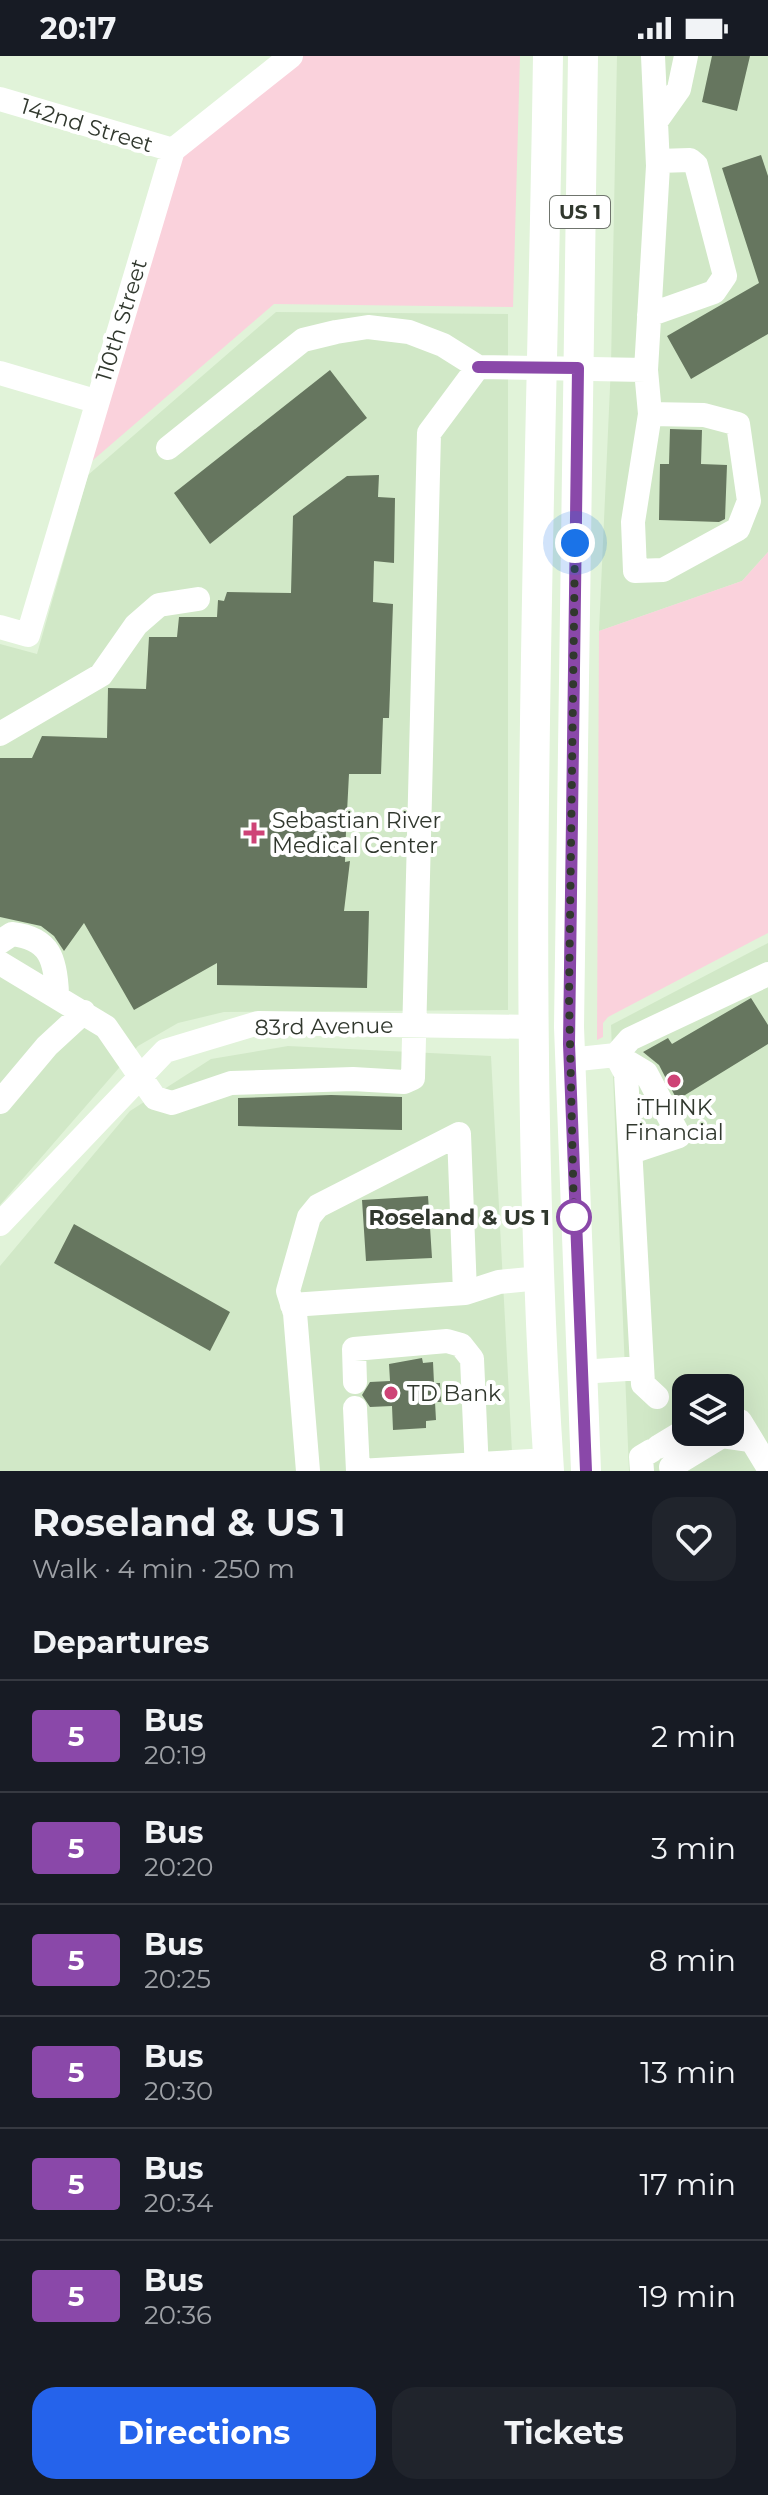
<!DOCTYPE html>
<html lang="en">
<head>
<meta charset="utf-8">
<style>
	:root { --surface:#171b24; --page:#20242c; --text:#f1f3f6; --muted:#9ea1a6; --line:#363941; --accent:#2563eb }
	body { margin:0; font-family:Montserrat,sans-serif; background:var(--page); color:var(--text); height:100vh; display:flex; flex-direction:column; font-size:30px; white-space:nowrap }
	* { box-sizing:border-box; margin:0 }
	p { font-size:26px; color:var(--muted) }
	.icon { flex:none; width:44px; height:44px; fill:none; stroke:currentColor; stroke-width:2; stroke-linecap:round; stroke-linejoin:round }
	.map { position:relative; height:1415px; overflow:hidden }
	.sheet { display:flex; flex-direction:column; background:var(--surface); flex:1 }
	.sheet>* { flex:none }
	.badge { padding:0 16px; border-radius:6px; font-size:28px; line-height:52px }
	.tools { position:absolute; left:672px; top:1318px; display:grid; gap:16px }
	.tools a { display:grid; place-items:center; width:72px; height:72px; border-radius:16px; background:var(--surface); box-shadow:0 8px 32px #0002; font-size:40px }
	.you { position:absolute; width:40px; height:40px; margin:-20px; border:6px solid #fff; border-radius:50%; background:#1a73e8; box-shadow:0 0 0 12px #1a73e833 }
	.map>.badge { position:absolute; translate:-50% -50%; box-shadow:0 0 0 4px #fff }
	h2 { padding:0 32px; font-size:30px; line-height:72px }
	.round { display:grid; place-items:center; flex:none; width:84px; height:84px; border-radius:24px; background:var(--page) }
	.overview { display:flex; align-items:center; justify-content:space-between; height:136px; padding:0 32px }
	h1 { font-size:38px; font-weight:700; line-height:60px }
	.action { display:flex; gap:16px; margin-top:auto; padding:16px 32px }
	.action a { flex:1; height:92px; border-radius:24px; background:var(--accent); color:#fff; font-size:32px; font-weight:700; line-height:92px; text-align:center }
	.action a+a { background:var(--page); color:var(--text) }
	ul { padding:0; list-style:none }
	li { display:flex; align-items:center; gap:24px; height:112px; padding:0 32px; border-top:2px solid var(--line) }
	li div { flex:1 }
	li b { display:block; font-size:30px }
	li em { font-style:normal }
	li .badge { min-width:88px; font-weight:700; text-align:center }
	.status { display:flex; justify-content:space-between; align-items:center; height:56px; padding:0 40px; background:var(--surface); direction:ltr }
	.status svg { height:22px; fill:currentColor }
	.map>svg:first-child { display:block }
</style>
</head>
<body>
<div class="status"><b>20:17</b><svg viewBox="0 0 49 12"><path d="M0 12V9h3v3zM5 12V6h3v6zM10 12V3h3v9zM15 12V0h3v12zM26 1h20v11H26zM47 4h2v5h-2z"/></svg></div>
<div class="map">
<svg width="768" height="1415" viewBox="0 0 768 1415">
	<rect width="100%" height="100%" fill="#e1f3d9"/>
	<!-- built -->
	<path fill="#d1e8c7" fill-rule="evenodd" d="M617,0H768V496L742,525L599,575L611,309Z
		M276,256L508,258V954L224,956L178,967L138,990L0,1149V588L37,598L88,419Z
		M768,887V1415H629L611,969ZM686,1332H730V1376H686Z
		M288,990L491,1000L513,1415H0V1210L130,1055L211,1003Z"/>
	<!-- green -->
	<path fill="#fad2dc" d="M299,0H520L513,251L274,248L85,411L169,100Z
		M768,496V877L608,961L603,967V981L597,984L599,575L742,525Z"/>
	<!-- building -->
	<path fill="#66765f" d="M712,0H750L737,55L702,46Z
		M761,99L768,120V278L691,323L667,280L759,227L722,112Z
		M330,314L367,362L210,488L174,437Z
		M670,373L702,374L701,408L727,409L725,463L719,466L659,464L660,408H669Z
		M379,419L378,441L395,442L394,507L374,505L373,546L393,548L389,662H383L381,718H349L346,775L345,806L350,805L344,855H369L367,932L217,929V907L134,954L84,867L64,895L54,880L41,870L0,861V702H32L42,680L107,682L108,632L146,633L149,581H177L179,561H217L218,544L224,545L227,536L291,537L293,460L347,420Z
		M751,942L768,969V988L677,1044L659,1009L643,996L668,982L672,988Z
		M331,1039L402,1041V1074L238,1070V1042Z
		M428,1140L432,1202L366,1205L362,1144Z
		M74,1168L230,1256L210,1295L54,1207Z
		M422,1302L423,1307L433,1306L434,1327H440L441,1346H435L436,1364L426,1365V1372L393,1374L392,1350L370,1351L362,1339L370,1326L390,1325L389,1308Z"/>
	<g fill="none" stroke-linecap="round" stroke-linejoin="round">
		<!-- minor -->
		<path stroke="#fff" stroke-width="24" d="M0,43L173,94
			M657,64L679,33L686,0
			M649,259L714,236L725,220L696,109L690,104L658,105
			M646,314L650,358L633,466L635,515L663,514L738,473L749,445L738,368L704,359L650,358
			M0,317L95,345
			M168,392L303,284L336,276L368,271L409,276L443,289L478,311L646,314L658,110L653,0
			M0,571L28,579L173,94L291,0
			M0,678L101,619L136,569L159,549L198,543
			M0,886L12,878C50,882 56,904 57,939
			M0,907L106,971L155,1042L172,1047L231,1027L353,1023L404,1026L413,1022L429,377L478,311
			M569,1004L616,999L626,1018L643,1328L657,1341
			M0,1046L47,990L84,956
			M631,1096L679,1080L646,1017L616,999L630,983L768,918
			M0,1168L165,995L258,967L535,971
			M292,1249L465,1237L499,1226L540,1222
			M580,1316L642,1312
			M355,1326L354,1293L447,1285L461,1289L472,1303L477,1415
			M355,1352L358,1415
			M730,1362L740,1365L768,1411
			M658,1391L686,1374
			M671,1411L722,1380L750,1384
			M308,1415L295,1257L288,1235L309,1161L318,1150L459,1078L465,1237
			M359,1415L549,1404
			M642,1415L641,1401L651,1395"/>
		<!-- major -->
		<path stroke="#fff" stroke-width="30" d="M548,0C541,471 518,944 549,1415
			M583,0L569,971L586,1415"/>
	</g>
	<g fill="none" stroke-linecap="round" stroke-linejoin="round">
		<!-- line casing -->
		<g stroke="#fff" stroke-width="18">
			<path id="line" d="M478,311L578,312L569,988L586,1415"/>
		</g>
		<!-- line -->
		<use href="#line" stroke="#8a48a9" stroke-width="12"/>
		<!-- walk -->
		<path stroke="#31382e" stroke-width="8" stroke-dasharray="0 14.4" d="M574,1161L569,942L575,487"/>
	</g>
	<!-- markers -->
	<g fill="#ce4376" stroke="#fff" stroke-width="3">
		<path d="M250 765h8v8h8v8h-8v8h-8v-8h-8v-8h8z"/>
		<circle cx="674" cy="1025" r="8"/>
		<circle cx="391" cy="1337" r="8"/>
	</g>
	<circle fill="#fff" stroke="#8a48a9" stroke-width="4" cx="574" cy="1161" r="16"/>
	<g text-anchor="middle" stroke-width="8" stroke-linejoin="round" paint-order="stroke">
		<!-- shield labels -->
		<rect fill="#fff" stroke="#6f746d" stroke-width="2" x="550" y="140" width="60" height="32" rx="6"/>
		<g font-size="20" font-weight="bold" fill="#31382e">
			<text x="580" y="163">US 1</text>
		</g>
		<!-- street labels -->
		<g font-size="22" fill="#31382e" stroke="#fff">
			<text transform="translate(87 69) rotate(17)" y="8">142nd Street</text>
			<text transform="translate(121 264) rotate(-73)" y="8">110th Street</text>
			<text transform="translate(324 970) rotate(-1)" y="8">83rd Avenue</text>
		</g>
		<!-- poi labels -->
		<g font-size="22" fill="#31382e" stroke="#fff" text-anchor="start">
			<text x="272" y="772">Sebastian River<tspan x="272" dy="25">Medical Center</tspan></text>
			<text x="674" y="1059" text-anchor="middle">iTHINK<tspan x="674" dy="25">Financial</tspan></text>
			<text x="407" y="1345">TD Bank</text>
		</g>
		<!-- stop labels -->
		<g font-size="22" font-weight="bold" fill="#31382e" stroke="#fff" text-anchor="end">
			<text x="550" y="1169">Roseland &amp; US 1</text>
		</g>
	</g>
</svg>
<div class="tools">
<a><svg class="icon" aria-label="layers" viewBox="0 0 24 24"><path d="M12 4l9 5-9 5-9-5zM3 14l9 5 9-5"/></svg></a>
</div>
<div class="you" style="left:575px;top:487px"></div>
</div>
<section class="sheet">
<div class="overview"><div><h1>Roseland &amp; US 1</h1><p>Walk · 4 min · 250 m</p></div><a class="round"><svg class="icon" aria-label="heart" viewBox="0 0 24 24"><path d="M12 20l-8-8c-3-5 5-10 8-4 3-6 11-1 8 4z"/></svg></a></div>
<h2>Departures</h2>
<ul>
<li><span class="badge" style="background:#8a48a9;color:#fff">5</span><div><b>Bus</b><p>20:19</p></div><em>2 min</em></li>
<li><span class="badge" style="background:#8a48a9;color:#fff">5</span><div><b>Bus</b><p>20:20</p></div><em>3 min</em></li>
<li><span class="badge" style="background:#8a48a9;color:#fff">5</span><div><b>Bus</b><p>20:25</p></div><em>8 min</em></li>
<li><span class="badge" style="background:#8a48a9;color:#fff">5</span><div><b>Bus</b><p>20:30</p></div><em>13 min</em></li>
<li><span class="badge" style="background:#8a48a9;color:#fff">5</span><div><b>Bus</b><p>20:34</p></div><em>17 min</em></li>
<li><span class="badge" style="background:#8a48a9;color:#fff">5</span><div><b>Bus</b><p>20:36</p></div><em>19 min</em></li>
</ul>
<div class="action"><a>Directions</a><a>Tickets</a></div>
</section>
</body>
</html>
